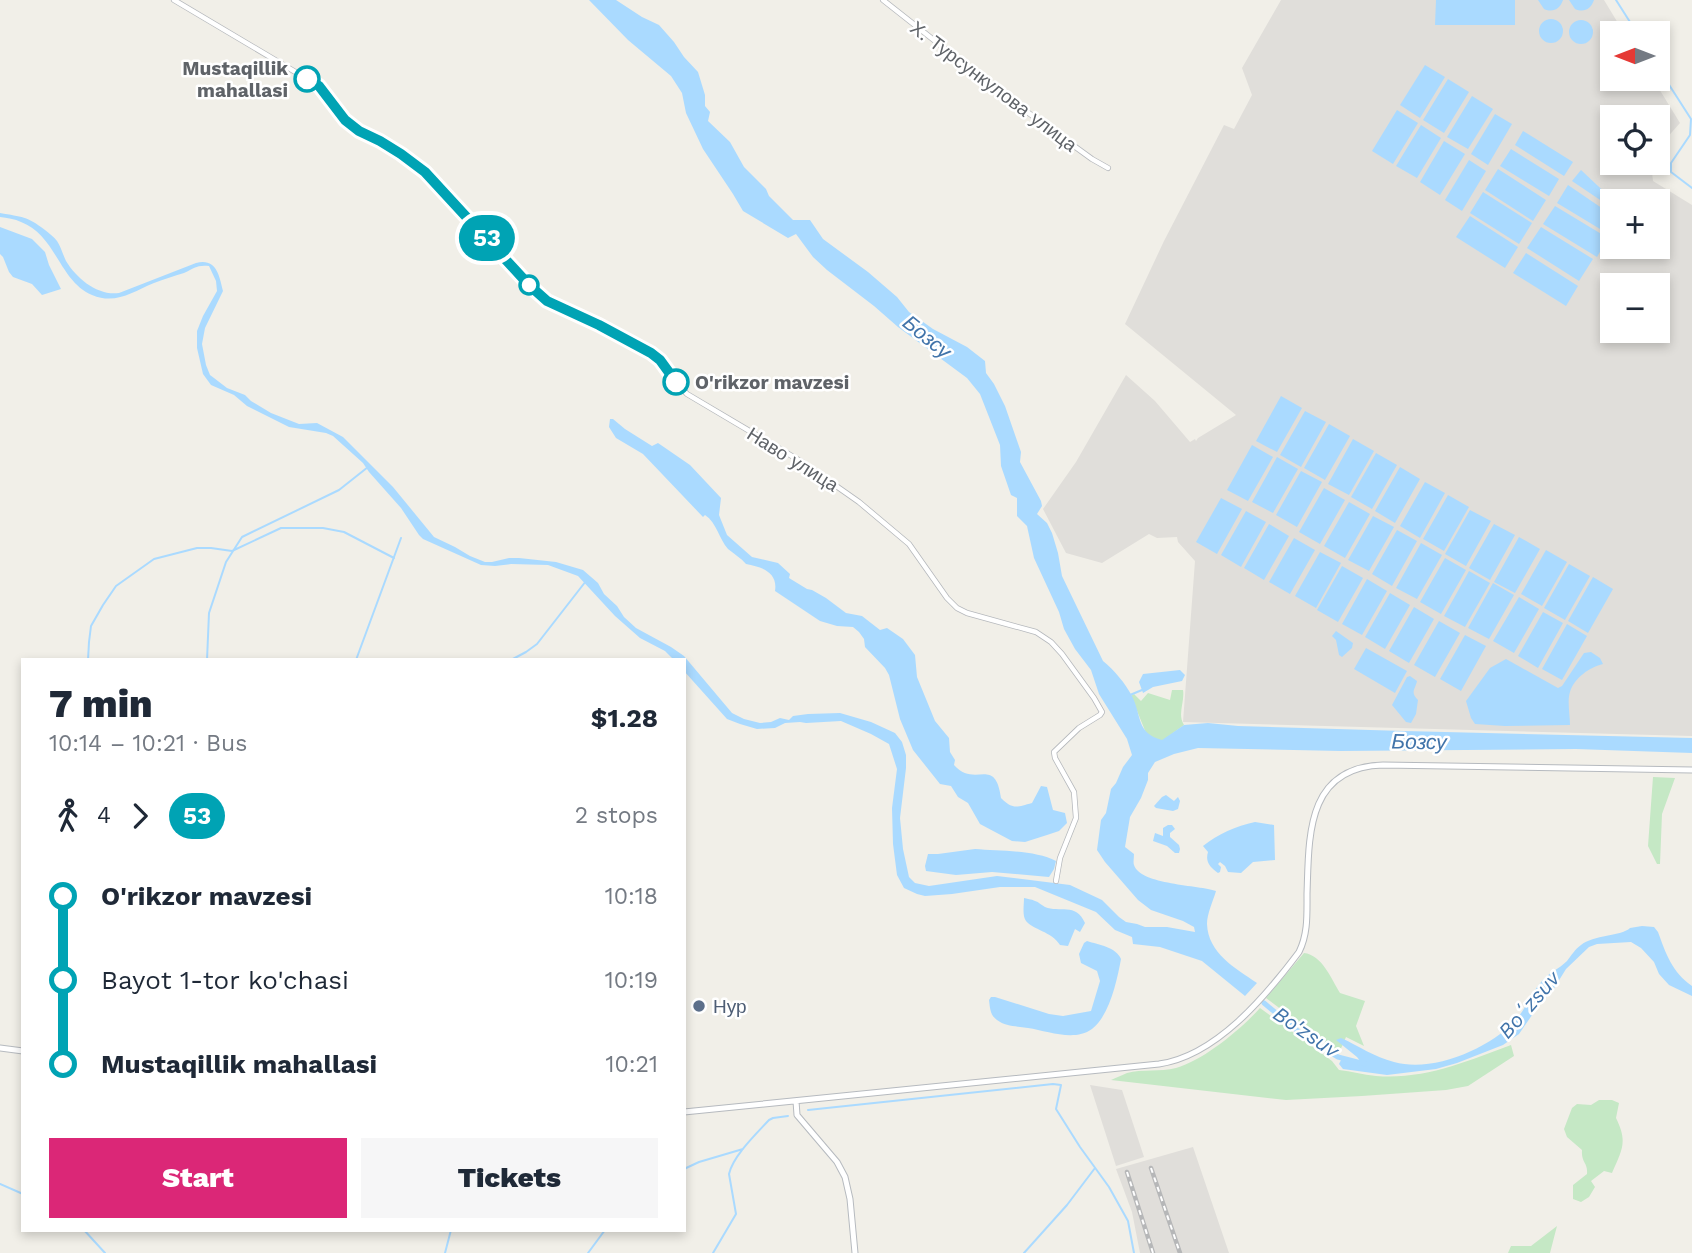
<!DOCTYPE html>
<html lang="en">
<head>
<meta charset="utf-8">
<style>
	:root { --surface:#fff; --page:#f6f6f7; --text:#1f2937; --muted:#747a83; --accent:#db2777 }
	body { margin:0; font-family:"Work Sans",sans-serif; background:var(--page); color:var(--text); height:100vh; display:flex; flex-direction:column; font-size:26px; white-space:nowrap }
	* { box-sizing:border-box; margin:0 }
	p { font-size:23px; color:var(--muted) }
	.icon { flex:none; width:38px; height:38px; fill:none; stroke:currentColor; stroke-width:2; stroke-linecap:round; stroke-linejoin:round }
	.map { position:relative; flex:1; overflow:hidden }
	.drawer { position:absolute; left:21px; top:658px; width:665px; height:574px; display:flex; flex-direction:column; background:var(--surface); border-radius:0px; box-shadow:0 4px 10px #0003 }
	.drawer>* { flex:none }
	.badge { padding:0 14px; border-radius:23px; font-size:24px; line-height:46px }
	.needle { width:46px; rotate:270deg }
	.controls { position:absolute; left:1600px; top:21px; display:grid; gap:14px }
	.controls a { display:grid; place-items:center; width:70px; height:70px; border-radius:0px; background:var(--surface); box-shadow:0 4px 10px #0003; font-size:35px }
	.map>.badge { position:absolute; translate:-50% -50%; box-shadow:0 0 0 4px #fff }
	.legs { display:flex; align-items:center; gap:10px; height:77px; padding:0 28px; font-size:23px }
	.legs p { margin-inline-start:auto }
	.summary { display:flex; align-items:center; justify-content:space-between; height:119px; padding:0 28px }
	h1 { font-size:38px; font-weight:800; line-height:52px }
	.cta { display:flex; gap:14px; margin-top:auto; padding:14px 28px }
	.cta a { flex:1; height:80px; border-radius:0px; background:var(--accent); color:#fff; font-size:28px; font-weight:800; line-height:80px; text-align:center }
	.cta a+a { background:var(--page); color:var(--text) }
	ul { padding:0 28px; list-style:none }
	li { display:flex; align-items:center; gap:24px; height:84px; font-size:26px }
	li i { display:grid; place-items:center; width:10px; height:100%; margin:0 9px; background:currentColor }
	li i::after { content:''; width:18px; height:18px; margin:-9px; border:5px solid; border-radius:50%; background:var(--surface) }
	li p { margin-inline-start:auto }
	li:first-child i { background:linear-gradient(#0000 50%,currentColor 0) }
	li:last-child i { background:linear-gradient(currentColor 50%,#0000 0) }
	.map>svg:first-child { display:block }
</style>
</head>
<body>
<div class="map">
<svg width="1692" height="1253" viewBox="0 0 1692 1253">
	<rect width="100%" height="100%" fill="#f1efe8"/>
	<!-- industrial -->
	<path fill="#e0deda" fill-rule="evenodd" d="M1281,0H1604L1624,33H1612V79H1653L1680,123L1657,149V117H1612V163H1651L1653,181L1692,205V736L1183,722L1195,561L1178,542L1177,537L1157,538L1149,534L1102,563L1066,553L1043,509L1076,462L1126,375L1155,401L1190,442L1195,439L1196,441L1198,438L1236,415L1125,324L1164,241L1224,125L1234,129L1252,95L1242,68ZM1612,201H1657V247H1612ZM1612,285H1657V331H1612Z
		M1090,1085L1122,1090L1144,1157L1116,1166Z
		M1193,1147L1229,1253H1140L1132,1212L1116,1169Z"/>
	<!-- green -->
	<path fill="#c5e8c5" d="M1172,690H1183C1185,702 1177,714 1184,725L1162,741L1154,738L1146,733L1131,696L1134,694L1141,701L1148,693L1170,700Z
		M1653,777L1675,778L1662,814L1660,864H1657L1648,846Z
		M1304,953C1322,955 1331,978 1340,993L1365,1001L1356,1026L1364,1046L1346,1037L1339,1053L1266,998Z
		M1260,1008L1332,1061L1339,1070C1351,1071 1363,1075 1376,1076C1424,1080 1468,1061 1511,1045L1514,1056L1468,1086L1446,1090L1362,1096L1286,1100L1111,1080C1116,1078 1122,1075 1127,1073C1142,1069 1160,1072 1176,1068C1204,1060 1240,1030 1260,1008Z
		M1599,1100H1612L1619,1103L1616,1118C1628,1142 1622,1150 1612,1173L1604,1171L1591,1181L1595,1187L1589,1197L1581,1202L1573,1199V1185L1587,1174C1588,1162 1581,1163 1582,1150L1567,1137L1564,1129L1572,1108L1577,1104L1591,1105Z
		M1557,1226L1550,1253H1508L1511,1246H1531Z"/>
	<!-- water -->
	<path fill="#aadaff" d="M589,0H616L642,17L659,25L674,42L684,57L698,72L705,95V106L710,112L708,121L730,142L744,167L766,189L769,196L793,220H810L823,239L868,272L897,297L909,312L933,329L967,347L985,361L986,373L994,384L1005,406L1021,452L1020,462L1041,501L1042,506L1037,514L1047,523L1052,533L1058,553L1062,576L1103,661C1115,671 1125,683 1132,696C1142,716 1136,733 1162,740L1184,725L1208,723L1238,726L1404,731L1692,738V753L1576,749L1341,751L1198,748L1174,754L1155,762L1148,773V780L1141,798L1130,817L1125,847L1134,854C1134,858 1133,862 1134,865C1140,885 1200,885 1216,891C1213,901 1207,914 1207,924C1208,953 1235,968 1257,983L1245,996L1202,961L1160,947L1133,944L1132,937L1115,930L1096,912L1035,887H1000L952,894L925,896L917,894L904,888L897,875L893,844L892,808L897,769L889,744L871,734L841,721L806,723L800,722L785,723L775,728L757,729L740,724L727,719L684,671V660H674L665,651L640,638L615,616L578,576L548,565L511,564L495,566L481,565L423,539L419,535L401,508L369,472L363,463L333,436L326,433L289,427L247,406L234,395L211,385L203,374L197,348V331L203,316L217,291L216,281L209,266C196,265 195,268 184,273C174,276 164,279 154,283C132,292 116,305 92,295C59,281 56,235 21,222C15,219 7,218 0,217V213C22,217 27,216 45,230C49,233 54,237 57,241C61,247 63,255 66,261C77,279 98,296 119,293L196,263C216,258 219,274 223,291L205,328L202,344L206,365L210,375L214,378L227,388L245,395L251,401L271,413L299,424L317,423L343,437L393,487L434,537L455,547L470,556L485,562H492L509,558H519L556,562L583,570L598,583L604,594L617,606L624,617L636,628L671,647L684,656L732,713L744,719L760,723L771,722L780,718L789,720L793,716L808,714L840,713L871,722L895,733L902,742L906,755V768L900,818L903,849L909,877L915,883L929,886L997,876L1070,885L1102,900L1119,917L1126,922L1137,924L1145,927H1167L1195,932L1194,927L1183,921L1151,910L1138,900L1105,862L1097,850L1101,820L1106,813L1111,789L1116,783L1123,767L1132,755L1127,739L1099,694L1091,670L1075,649L1064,629L1059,612L1034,558L1027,526L1017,516V498L1011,495L1001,466L1000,445L980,394L967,378L898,327L874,306L827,270L813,257L796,234L788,238L743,211L733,194L703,149L686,113L682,93L671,76L628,40Z
		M1436,0H1515V25H1435Z
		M1538,0H1563C1560,9 1553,13 1544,9Z
		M1569,0H1594C1591,9 1584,13 1575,9Z
		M1539 31a12 12 0 1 1 24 0a12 12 0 1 1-24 0Z
		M1569 32a12 12 0 1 1 24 0a12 12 0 1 1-24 0Z
		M1425,65L1445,77L1420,118L1400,105Z
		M1448,79L1469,92L1444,133L1423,120Z
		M1472,96L1493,109L1468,149L1447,137Z
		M1397,110L1418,123L1393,164L1372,151Z
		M1495,114L1512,124L1488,165L1471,154Z
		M1421,125L1441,138L1417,178L1396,166Z
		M1523,131L1573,162L1564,176L1515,145Z
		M1444,141L1465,154L1440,195L1420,182Z
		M1511,149L1559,179L1549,196L1500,166Z
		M1469,160L1486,171L1462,211L1445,200Z
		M1498,169L1546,200L1533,221L1485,190Z
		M1581,170L1614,201H1612V208L1572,181Z
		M1568,185L1612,215V232L1610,235L1557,203Z
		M1483,192L1532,223L1519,244L1470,213Z
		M1555,206L1608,238L1597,257L1543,224Z
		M1470,216L1518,247L1505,268L1456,237Z
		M0,227L32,239L45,252L49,265L61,289L42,295L32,284L13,277L9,272L3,257L0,254Z
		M1541,227L1593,259L1579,281L1527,248Z
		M1526,253L1578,286L1566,306L1513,273Z
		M1281,396L1302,408L1277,452L1256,441Z
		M1305,411L1326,422L1301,467L1280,455Z
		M610,419H613L625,429L652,446L658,443L690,465L721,498L719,515L727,535L752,557L778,563L790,574L789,578L807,589L812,590L826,598L846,613L862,616L880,630L887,628L903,639L915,655L917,677L935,721L949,738L950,752L955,760L954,765C975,789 995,755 1001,798C1013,810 1017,807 1032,803L1041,786L1047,787L1053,810L1065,813L1067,823L1059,831L1047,835L1025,842L1012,841L980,824L968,803L958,797L951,786L940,784L913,750L900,719L889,675L885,668L865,647L864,639L859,632L853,627L837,626L820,621L775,591C778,572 762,567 746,564C741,558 734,554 728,549C719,539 717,523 705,515L703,517L643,454L616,438L609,427Z
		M1329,424L1350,436L1325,480L1304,468Z
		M1353,439L1374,451L1349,495L1328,484Z
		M1252,445L1273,457L1248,501L1227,490Z
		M1376,453L1397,465L1372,509L1351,497Z
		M1277,457L1298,469L1273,513L1252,502Z
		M1400,467L1420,479L1395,523L1375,511Z
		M1301,471L1322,482L1297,527L1276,515Z
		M1425,482L1445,493L1420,538L1400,526Z
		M1324,488L1345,500L1320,544L1299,532Z
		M1448,495L1469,507L1444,551L1423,539Z
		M1221,498L1242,509L1217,554L1196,542Z
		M1349,502L1370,514L1345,558L1324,546Z
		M1470,510L1491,521L1466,566L1445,554Z
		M1246,511L1266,522L1241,567L1221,555Z
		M1373,516L1394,527L1369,571L1348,560Z
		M1269,524L1289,536L1264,580L1244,568Z
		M1494,524L1515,535L1490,580L1469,568Z
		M1397,530L1417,541L1392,586L1372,574Z
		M1519,537L1540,549L1515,593L1494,582Z
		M1294,538L1315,550L1290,594L1269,582Z
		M1421,543L1442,555L1417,599L1396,588Z
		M1546,550L1567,562L1542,606L1521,594Z
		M1320,552L1341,563L1316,608L1295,596Z
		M1445,558L1466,570L1441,614L1420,602Z
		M1569,564L1590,576L1565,620L1544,608Z
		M1342,566L1363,578L1338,622L1317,610Z
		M1469,571L1490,583L1465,627L1444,616Z
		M1593,577L1613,589L1588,633L1568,621Z
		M1367,579L1387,591L1362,635L1342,624Z
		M1493,583L1514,595L1489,639L1468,628Z
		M1390,593L1410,605L1385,649L1365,637Z
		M1519,597L1539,609L1514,653L1493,641Z
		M1414,607L1434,619L1409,663L1389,651Z
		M1543,612L1563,623L1538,668L1518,656Z
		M1439,621L1460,633L1435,677L1414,665Z
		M1567,624L1587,636L1562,680L1542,669Z
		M1336,631L1353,643L1352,648L1342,657L1339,655L1336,640L1332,636Z
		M1465,635L1486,646L1461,691L1440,679Z
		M1366,648L1407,671L1395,693L1354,669Z
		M1591,652L1600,658L1603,664C1590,667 1574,678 1570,692C1567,701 1570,715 1570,725L1505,726L1475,724L1471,718L1466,701L1490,668L1506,659L1558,688L1562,686L1584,653Z
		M1180,670L1185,675L1182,681L1153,687L1143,693L1139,682L1143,674Z
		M1410,676L1417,681C1415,690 1410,692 1418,700L1416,714L1411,723L1406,722L1392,705L1407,677Z
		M1166,795L1174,801L1178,797L1180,801L1178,809L1173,811L1156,808L1154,806L1162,797Z
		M1255,822L1274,825L1275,860L1253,862L1241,873L1228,872L1225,866L1220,862L1218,864L1221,867L1220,872L1218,873C1210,867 1205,862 1208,852L1203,846C1218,834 1236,826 1255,822Z
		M1168,825H1172L1175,829L1170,833V837L1179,845L1180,849L1179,853H1175L1167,846L1153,841L1155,833L1163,836V828Z
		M975,849C999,851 1035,850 1056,861L1054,869L1049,877L992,872L956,875L926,871L925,866L928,854H938Z
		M1024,898C1027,899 1031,899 1035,901C1039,902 1041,905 1045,907C1059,913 1076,902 1085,923L1080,932L1075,929L1068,946L1060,945C1051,931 1033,930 1026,921C1022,916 1024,905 1024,898Z
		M1642,926L1654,927L1658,932C1666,954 1672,972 1692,986V996L1669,985L1659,974L1654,962L1641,948L1631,942L1597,944L1589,947L1566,969L1553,990L1541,1002L1519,1034L1503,1045L1457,1063L1436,1069L1387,1075L1343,1069L1339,1064L1342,1058L1358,1064L1360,1061L1357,1057L1336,1040L1341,1038C1359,1046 1374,1057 1394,1062C1433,1073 1488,1049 1515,1021C1526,1009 1531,993 1542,981C1548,973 1559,969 1567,961C1571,956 1575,949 1581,945C1593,935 1622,936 1630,928Z
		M1087,941C1099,945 1116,947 1121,959C1117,980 1110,1015 1092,1029C1074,1042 1048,1031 1028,1028C1018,1026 1006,1027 997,1020C990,1015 990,1008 989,1000L991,997H995L1049,1014L1063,1016L1091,1011L1100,981L1097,971L1081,963L1079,954L1084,943Z"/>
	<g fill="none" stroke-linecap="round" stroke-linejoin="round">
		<!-- stream -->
		<path stroke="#aadaff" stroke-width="2" d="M1616,0L1637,33
			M1657,66L1691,119L1690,135L1671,163V172L1692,188
			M88,660L89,642L91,626L103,605L116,586L154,559L197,548H211L232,551L281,528H323L344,532L394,558
			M207,660L209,613L226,562L242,537L339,490L368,467
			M356,660L401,538
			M511,660L526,652L537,644L586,581
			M1130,695L1142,690
			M808,1110L1053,1084L1061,1085L1056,1109L1080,1147L1109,1187L1128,1221L1134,1253
			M684,1169L699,1162L743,1149
			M0,1184L23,1194
			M84,1230L105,1253
			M445,1253L451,1230
			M588,1253L605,1230
			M713,1253L736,1214L729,1174C733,1156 756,1134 769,1120L773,1118L788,1116
			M1024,1253L1067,1205L1095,1168"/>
		<!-- canal -->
		<path stroke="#aadaff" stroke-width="5" d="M1264,1003L1299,1032L1317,1044
			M1328,1051L1338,1057L1365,1064"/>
		<!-- tertiary casing -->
		<g stroke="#b5b8bc" stroke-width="6">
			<path id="tertiary" d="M174,0L319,86L345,120L359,131L400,154L425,172L529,285L547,301L599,325L651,353L660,360L676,382L687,394L802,462L859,502L909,544L947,598L957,608L967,613L1036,632L1051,642L1062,654L1094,698L1102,712L1100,715L1079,728L1054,752L1055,758L1074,792L1076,818L1060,858L1056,881
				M883,0L1001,93L1092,159L1108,168"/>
		</g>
		<!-- secondary casing -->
		<g stroke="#b6babf" stroke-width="7">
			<path id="secondary" d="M0,1048L23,1051
				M796,1101L797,1115L837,1162L845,1177L850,1199L855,1253
				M684,1112L1159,1064C1216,1056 1266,996 1299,952C1308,934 1307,915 1307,894C1309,836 1306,767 1383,765L1692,770"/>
		</g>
		<!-- tertiary -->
		<use href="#tertiary" stroke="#fff" stroke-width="4.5"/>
		<!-- secondary -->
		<use href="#secondary" stroke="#fff" stroke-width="5"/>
		<!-- rail casing -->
		<g stroke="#b6b7b8" stroke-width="4.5">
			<path id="rail" d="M1151,1168L1180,1253
				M1127,1172L1153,1253"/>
		</g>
		<!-- rail -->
		<use href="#rail" stroke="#fff" stroke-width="2" stroke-dasharray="5" stroke-linecap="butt"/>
	</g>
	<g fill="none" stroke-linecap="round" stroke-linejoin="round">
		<!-- line-1 casing -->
		<g stroke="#fff" stroke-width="16">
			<path id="line-1" d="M307,79L319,86L345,120L359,131L380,141L401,154L425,172L529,285L547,301L599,325L651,353L660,360L676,382"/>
		</g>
		<!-- line-1 -->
		<use href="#line-1" stroke="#00a3b4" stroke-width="10"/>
	</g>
	<!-- markers -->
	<g fill="#fff" stroke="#00a3b4" stroke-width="3.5">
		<circle cx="307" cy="79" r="12"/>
		<circle cx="529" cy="285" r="9"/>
		<circle cx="676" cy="382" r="12"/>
	</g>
	<circle fill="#5c6f8a" stroke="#fff" stroke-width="2.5" cx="699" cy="1006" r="7"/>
	<g text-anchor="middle" stroke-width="5" stroke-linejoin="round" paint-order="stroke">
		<!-- stop labels -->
		<g font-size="19" font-weight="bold" fill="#5f6368" stroke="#fff" text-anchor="end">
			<text x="288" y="75">Mustaqillik<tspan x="288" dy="22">mahallasi</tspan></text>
			<text x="695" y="389" text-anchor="start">O'rikzor mavzesi</text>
		</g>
		<!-- street labels -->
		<g font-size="19" fill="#5f6368" stroke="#fff">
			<text transform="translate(994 86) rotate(37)" y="7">Х. Турсункулова улица</text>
			<text transform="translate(793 459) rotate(32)" y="7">Наво улица</text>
		</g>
		<!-- service labels -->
		<g font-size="19" fill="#4e5e75" stroke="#fff" text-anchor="start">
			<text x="713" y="1013">Нур</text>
		</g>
		<!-- water labels -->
		<g font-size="21" font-style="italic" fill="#4174aa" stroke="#fff">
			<text transform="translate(927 337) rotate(39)" y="7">Бозсу</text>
			<text transform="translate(1419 742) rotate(1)" y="7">Бозсу</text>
			<text transform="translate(1529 1005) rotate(-49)" y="7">Boʻzsuv</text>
			<text transform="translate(1306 1032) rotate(34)" y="7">Bo'zsuv</text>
		</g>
	</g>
</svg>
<div class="controls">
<a><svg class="needle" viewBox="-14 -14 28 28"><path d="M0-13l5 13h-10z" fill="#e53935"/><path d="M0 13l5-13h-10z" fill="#747a83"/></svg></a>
<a><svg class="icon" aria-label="locate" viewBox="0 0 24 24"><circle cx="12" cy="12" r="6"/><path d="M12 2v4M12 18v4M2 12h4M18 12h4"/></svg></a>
<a>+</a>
<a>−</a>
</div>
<b class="badge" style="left:487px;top:238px;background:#00a3b4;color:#fff">53</b>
<section class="drawer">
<div class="summary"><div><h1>7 min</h1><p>10:14 – 10:21 · Bus</p></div><b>$1.28</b></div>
<div class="legs"><svg class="icon" aria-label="walk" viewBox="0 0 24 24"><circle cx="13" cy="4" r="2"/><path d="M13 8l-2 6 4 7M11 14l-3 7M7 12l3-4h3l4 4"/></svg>4<svg class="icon" aria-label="forward" viewBox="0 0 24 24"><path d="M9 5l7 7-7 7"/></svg><b class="badge" style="background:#00a3b4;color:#fff">53</b><p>2 stops</p></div>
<ul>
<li><i style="color:#00a3b4"></i><b>O'rikzor mavzesi</b><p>10:18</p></li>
<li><i style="color:#00a3b4"></i><span>Bayot 1-tor ko'chasi</span><p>10:19</p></li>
<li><i style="color:#00a3b4"></i><b>Mustaqillik mahallasi</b><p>10:21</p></li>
</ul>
<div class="cta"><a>Start</a><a>Tickets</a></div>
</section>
</div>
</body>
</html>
